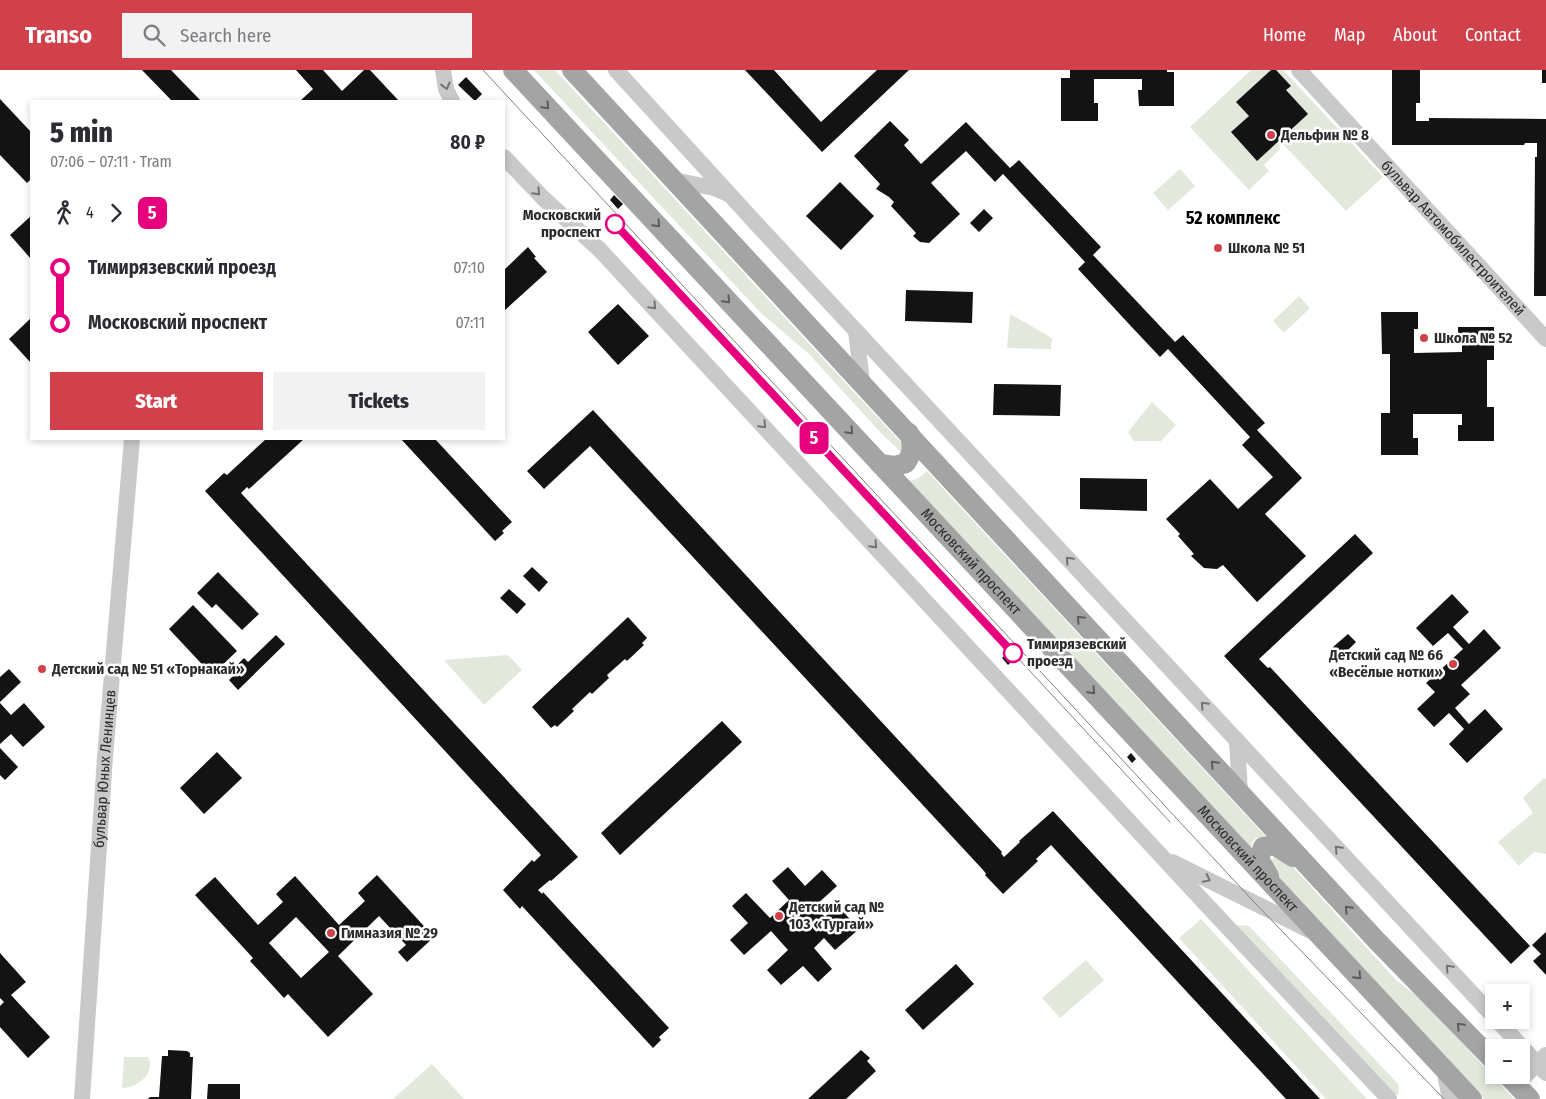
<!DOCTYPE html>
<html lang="en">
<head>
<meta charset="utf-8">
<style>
	:root { --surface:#fff; --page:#f2f2f3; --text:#2b2b33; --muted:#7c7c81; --accent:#d0414b }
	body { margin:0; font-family:"Fira Sans Condensed",sans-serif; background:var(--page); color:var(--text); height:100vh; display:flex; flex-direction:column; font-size:19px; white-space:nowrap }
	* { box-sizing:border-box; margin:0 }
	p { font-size:16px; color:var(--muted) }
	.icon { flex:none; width:28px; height:28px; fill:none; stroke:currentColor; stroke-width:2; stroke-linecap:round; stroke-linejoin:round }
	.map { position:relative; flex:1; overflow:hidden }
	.side { position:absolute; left:30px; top:30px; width:475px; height:340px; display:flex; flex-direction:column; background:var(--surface); border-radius:0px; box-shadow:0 2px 8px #0003 }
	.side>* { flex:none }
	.badge { padding:0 10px; border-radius:8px; font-size:18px; line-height:32px }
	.buttons { position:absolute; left:1485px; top:914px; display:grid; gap:10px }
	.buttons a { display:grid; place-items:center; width:45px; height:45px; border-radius:0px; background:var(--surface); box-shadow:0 2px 8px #0003; font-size:25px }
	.map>.badge { position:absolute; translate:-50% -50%; box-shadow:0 0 0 2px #fff }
	.legs { display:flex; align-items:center; gap:8px; height:55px; padding:0 20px; font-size:16px }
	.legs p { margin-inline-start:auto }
	.headline { display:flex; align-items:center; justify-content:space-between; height:85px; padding:0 20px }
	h1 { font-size:28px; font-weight:800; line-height:38px }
	.primary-button { display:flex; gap:10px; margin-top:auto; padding:10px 20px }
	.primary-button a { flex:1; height:58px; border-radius:0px; background:var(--accent); color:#fff; font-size:20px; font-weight:800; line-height:58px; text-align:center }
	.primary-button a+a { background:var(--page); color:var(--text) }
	ul { padding:0 20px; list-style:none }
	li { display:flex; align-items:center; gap:18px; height:55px; font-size:19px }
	li i { display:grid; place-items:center; width:8px; height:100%; margin:0 6px; background:currentColor }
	li i::after { content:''; width:12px; height:12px; margin:-6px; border:4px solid; border-radius:50%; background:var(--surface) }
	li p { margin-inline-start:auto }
	li:first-child i { background:linear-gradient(#0000 50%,currentColor 0) }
	li:last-child i { background:linear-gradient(currentColor 50%,#0000 0) }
	header { display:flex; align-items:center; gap:30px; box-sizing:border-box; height:70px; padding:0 25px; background:var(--accent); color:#fff }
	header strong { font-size:24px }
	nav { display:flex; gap:28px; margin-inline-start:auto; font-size:18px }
	.search { width:350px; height:45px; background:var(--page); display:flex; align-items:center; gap:12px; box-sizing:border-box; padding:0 18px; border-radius:0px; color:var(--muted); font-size:19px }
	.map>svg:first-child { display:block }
</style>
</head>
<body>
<header>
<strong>Transo</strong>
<div class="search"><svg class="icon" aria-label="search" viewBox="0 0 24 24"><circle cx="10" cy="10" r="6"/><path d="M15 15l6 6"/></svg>Search here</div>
<nav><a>Home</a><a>Map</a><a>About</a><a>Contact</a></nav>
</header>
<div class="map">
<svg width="1546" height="1029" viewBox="0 0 1546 1029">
	<rect width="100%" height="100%" fill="#fff"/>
	<!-- green -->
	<path fill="#e2e8db" d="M534,0H555L907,379L902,383L880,362L809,284L761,243Z
		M1251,0H1283L1383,107L1346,141L1283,74L1279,77L1280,79L1264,95L1269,101L1249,120L1190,57Z
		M1180,99L1195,116L1168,140L1153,123Z
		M1299,226L1310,238L1284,263L1273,251Z
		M1010,244L1052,268L1051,279L1007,278Z
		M1152,332L1176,355L1161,371H1134L1128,362Z
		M927,401L1267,768H1256L1252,773L1251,778L908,411L917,409Z
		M508,585L522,600L484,635L444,590Z
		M1544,708L1546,709V784L1534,782L1519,796L1498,772L1533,743L1523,728Z
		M1279,786L1284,787L1396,910L1422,930L1514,1029H1484L1270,801V792L1274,787Z
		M1201,849L1367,1029H1326L1179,868Z
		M1234,855L1249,856L1399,1015L1398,1025L1384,1019Z
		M1086,890L1104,910L1060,948L1042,928Z
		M124,987H148C156,1004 137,1018 122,1018Z
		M432,994L464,1029H393Z"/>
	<!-- building -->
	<path fill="#131313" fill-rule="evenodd" d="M142,0H171L201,31H172Z
		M296,0H323L342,21L364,0H370L399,31H300L313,19Z
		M745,0H774L821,52L877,0H909L822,82Z
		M1070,0H1167V2H1174V36H1139L1138,20H1142V9H1094V33H1098V51H1061V8H1070Z
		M1271,0H1276L1291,16L1286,20L1308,44L1257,91L1231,62L1249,46L1236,32Z
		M1392,0H1420V33H1416V51H1429V48L1546,49V226H1534L1535,87H1537V73H1525L1524,75H1392Z
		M1542,0H1546V13H1542Z
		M466,7L482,24L475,31L458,15Z
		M0,29L31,62V109L27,113L0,85Z
		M890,51L909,70L904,75L921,94L966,52L1010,98L1019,90L1101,177L1093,185L1175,272L1183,265L1265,353L1257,360L1302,408L1265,444L1306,486L1257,532L1223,495L1217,499L1204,498L1191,486L1194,484L1178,466L1180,464L1166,449L1210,409L1238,439L1273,407L1242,375L1250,367L1168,279L1160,287L1128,253L1078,199L1085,192L1003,104L995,112L966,81L931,113L960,144L929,173L920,172L913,166L916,163L891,136L894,132L889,127L876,119L880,114L854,86Z
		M840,112L874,146L841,180L806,146Z
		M614,125L623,134L618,139L610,130Z
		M984,139L993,148L979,162L970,153Z
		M31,146V189L10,165Z
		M528,177L536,187L534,188L547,202L504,241V200Z
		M906,220L973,222L972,253L905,251Z
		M618,234L649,266L618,295L588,262Z
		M1381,242H1418V259H1414V283L1462,282V271H1458V257H1494V290H1487V337H1494V371H1458V355H1462V344H1413V368H1418V385H1381V343H1390V284H1382Z
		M31,248V293L9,269Z
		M994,314L1061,315L1060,346L993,345Z
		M593,340L1002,782L1001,783L1004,787L1020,772L1019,771L1053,741L1320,1029H1286L1051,775L1036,789L1038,791L1003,824L985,805L986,804L984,801L590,376L544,419L527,401Z
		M266,369H304L249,419L247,417L241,423L578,787L551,811L550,810L538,820L542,824L543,822L669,958L659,967L661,970L653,978L522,836L520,839L503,820L532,790L534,792L541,785L205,421L224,403L227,405Z
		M401,369H435L512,452L502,461L504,463L495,471Z
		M1080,408L1147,409V441L1080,439Z
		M1355,464L1373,483L1259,589L1268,598L1270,597L1530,876L1511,894L1224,586Z
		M532,497L548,512L539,522L523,506Z
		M218,502L259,544L242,560L216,534L212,538L197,523Z
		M509,519L526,534L517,544L500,528Z
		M1452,524L1469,542L1453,557L1469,574L1484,559L1501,578L1461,615L1470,624L1455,638L1469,654L1485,639L1503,659L1467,693L1449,674L1464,659L1449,643L1434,657L1417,639L1435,622L1426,613L1463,579L1448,563L1433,576L1416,558Z
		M193,535L237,581L212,605L169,559Z
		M628,547L647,568L642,573L644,575L627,591L625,589L607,605L609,608L592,624L590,622L572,639L574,641L557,657L555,655L551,658L532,637Z
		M1348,564L1356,572L1342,586L1333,577Z
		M276,565L285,574L238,620L229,610L238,601L235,597L244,588L248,592Z
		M1007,583L1013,590L1008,595L1002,588Z
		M9,599L21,612L0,632V607Z
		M0,633L11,645L24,633L45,657L23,677L11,664L0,674Z
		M722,651L742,672L620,785L601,763Z
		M0,678L18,697L5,710L0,705Z
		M217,682L242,708L204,744L180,718Z
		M1131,683L1136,689L1132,693L1127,687Z
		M788,797L805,816L822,800L837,816L815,836L825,847L837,835L859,859L835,880L824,868L814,878L832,899L818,912L803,896L781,915L767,900L788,880L771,861L744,885L730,870L748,853L732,836L746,823L770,848L789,830L772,811Z
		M377,805L434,867L407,892L398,882L406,875L379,846L338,886L373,924L328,967L288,924L284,928L250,891L253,888L195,825L215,807L258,855L283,832L276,824L295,806L339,855L365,831L358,823ZM296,847L329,882L301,908L269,873Z
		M1546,862V905L1533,891L1541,884L1532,875Z
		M0,883L26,912L11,925L50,967L28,988L0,957V936L4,932L0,928Z
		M956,894L974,914L923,960L905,940Z
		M168,980L187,981L190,983V987H193L191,1029H148L150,1027H159L162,986H168Z
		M861,980L870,988L867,991L876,1001L846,1029H808Z
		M208,1014H240V1029H207Z"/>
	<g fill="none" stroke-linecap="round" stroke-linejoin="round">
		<!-- minor -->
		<g stroke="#c9c9c9" stroke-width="16">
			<path d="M443,0L446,19L452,31"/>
			<path d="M616,0L764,162L1494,947"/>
			<path id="s1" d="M1299,0L1546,269"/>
			<path d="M504,87L543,128L600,180L1203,831L1389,1029"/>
			<path d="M673,110L714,118L728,124"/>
			<path d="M856,261L862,312"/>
			<path d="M1237,670L1240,723"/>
			<path d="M1172,792L1311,861"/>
			<path d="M1497,950L1546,1003"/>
			<path d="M1444,999L1450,1029"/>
			<path d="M1516,1015L1546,985"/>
			<path id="s2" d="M82,1029L105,687L132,369"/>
		</g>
		<!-- major -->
		<g stroke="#a4a4a4" stroke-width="20">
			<path id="s3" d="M513,0L1472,1029"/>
			<path d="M572,0L1377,871L1494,991"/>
			<path d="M880,394L895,396L906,393C913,382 913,375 909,363"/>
			<path d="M1269,806L1259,789L1263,777L1274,775L1293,787"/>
			<path d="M1507,1005L1530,1029"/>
		</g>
		<!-- tram -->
		<path stroke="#818181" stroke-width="1" d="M483,0L1254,832L1444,1029
			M833,389L1170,752"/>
	</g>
	<!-- one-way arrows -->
	<defs><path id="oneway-chevron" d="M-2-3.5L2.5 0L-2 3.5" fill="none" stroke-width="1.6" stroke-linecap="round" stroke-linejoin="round" transform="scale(1.25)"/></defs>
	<g stroke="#737373">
		<use href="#oneway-chevron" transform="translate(446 16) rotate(76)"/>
		<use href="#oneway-chevron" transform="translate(537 122) rotate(46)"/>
		<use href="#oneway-chevron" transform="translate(653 236) rotate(47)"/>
		<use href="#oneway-chevron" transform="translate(763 355) rotate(47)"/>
		<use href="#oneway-chevron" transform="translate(874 475) rotate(47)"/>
		<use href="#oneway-chevron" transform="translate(1069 490) rotate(-133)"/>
		<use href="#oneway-chevron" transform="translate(1204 635) rotate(-133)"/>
		<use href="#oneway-chevron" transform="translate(1338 779) rotate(-133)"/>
		<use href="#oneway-chevron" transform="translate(1207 809) rotate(26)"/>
		<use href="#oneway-chevron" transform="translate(1449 898) rotate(-133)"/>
	</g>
	<g stroke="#5c5c5c">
		<use href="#oneway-chevron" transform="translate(546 36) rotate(47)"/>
		<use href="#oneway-chevron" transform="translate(657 154) rotate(47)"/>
		<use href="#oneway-chevron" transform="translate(727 230) rotate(47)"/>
		<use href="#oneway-chevron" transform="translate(850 361) rotate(47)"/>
		<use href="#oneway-chevron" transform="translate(1080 549) rotate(-133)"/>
		<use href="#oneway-chevron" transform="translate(1092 621) rotate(47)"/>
		<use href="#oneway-chevron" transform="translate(1214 694) rotate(-133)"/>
		<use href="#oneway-chevron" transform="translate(1348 839) rotate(-133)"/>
		<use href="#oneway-chevron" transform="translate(1358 906) rotate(47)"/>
		<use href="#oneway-chevron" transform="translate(1460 956) rotate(-134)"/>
	</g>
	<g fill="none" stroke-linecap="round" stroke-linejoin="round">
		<!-- line-1 casing -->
		<g stroke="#fff" stroke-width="11">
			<path id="line-1" d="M615,154L1013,583"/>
		</g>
		<!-- line-1 -->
		<use href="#line-1" stroke="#e6007e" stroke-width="8"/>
	</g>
	<!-- markers -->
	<g fill="#d0414b" stroke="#fff" stroke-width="2">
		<circle cx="1271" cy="65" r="5"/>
		<circle cx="1218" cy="178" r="5"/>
		<circle cx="1424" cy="268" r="5"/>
		<circle cx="1453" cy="594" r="5"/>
		<circle cx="42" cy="599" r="5"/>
		<circle cx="779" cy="846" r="5"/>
		<circle cx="331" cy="863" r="5"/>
	</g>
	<g fill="#fff" stroke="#e6007e" stroke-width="2.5">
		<circle cx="615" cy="154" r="9"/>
		<circle cx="1013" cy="583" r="9"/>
	</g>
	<g text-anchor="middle" stroke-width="5" stroke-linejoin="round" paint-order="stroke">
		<!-- poi labels -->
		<g font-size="15" font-weight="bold" fill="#2c2c2c" stroke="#fff" text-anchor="start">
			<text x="1281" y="70">Дельфин № 8</text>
			<text x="1228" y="183">Школа № 51</text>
			<text x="1434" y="273">Школа № 52</text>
			<text x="1443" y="590" text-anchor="end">Детский сад № 66<tspan x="1443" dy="17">«Весёлые нотки»</tspan></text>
			<text x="52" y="604">Детский сад № 51 «Торнакай»</text>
			<text x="789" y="842">Детский сад №<tspan x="789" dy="17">103 «Тургай»</tspan></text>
			<text x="341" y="868">Гимназия № 29</text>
		</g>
		<!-- stop labels -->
		<g font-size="15" font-weight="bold" fill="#2c2c2c" stroke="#fff" text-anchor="end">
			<text x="601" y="150">Московский<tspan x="601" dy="17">проспект</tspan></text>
			<text x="1027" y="579" text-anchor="start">Тимирязевский<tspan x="1027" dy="17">проезд</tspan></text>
		</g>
		<!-- street labels -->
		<g font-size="15" fill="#2c2c2c" stroke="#fff">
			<text dy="5" stroke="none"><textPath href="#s1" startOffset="228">бульвар Автомобилестроителей</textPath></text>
			<text dy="5" stroke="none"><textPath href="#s3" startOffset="672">Московский проспект</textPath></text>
			<text dy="5" stroke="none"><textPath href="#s2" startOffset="331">бульвар Юных Ленинцев</textPath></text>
			<text dy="5" stroke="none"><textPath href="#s3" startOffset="1078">Московский проспект</textPath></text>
		</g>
		<!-- quarter labels -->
		<g font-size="18" font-weight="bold" fill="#000" stroke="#fff">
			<text x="1233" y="154">52 комплекс</text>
		</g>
	</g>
</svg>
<div class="buttons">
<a>+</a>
<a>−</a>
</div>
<b class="badge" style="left:814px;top:368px;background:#e6007e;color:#fff">5</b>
<section class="side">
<div class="headline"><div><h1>5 min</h1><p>07:06 – 07:11 · Tram</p></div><b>80 ₽</b></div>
<div class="legs"><svg class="icon" aria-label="walk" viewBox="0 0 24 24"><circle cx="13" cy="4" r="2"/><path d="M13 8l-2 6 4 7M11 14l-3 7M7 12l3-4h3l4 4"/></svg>4<svg class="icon" aria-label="forward" viewBox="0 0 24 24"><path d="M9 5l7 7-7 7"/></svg><b class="badge" style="background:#e6007e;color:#fff">5</b></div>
<ul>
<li><i style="color:#e6007e"></i><b>Тимирязевский проезд</b><p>07:10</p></li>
<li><i style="color:#e6007e"></i><b>Московский проспект</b><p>07:11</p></li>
</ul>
<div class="primary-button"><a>Start</a><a>Tickets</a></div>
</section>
</div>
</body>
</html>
